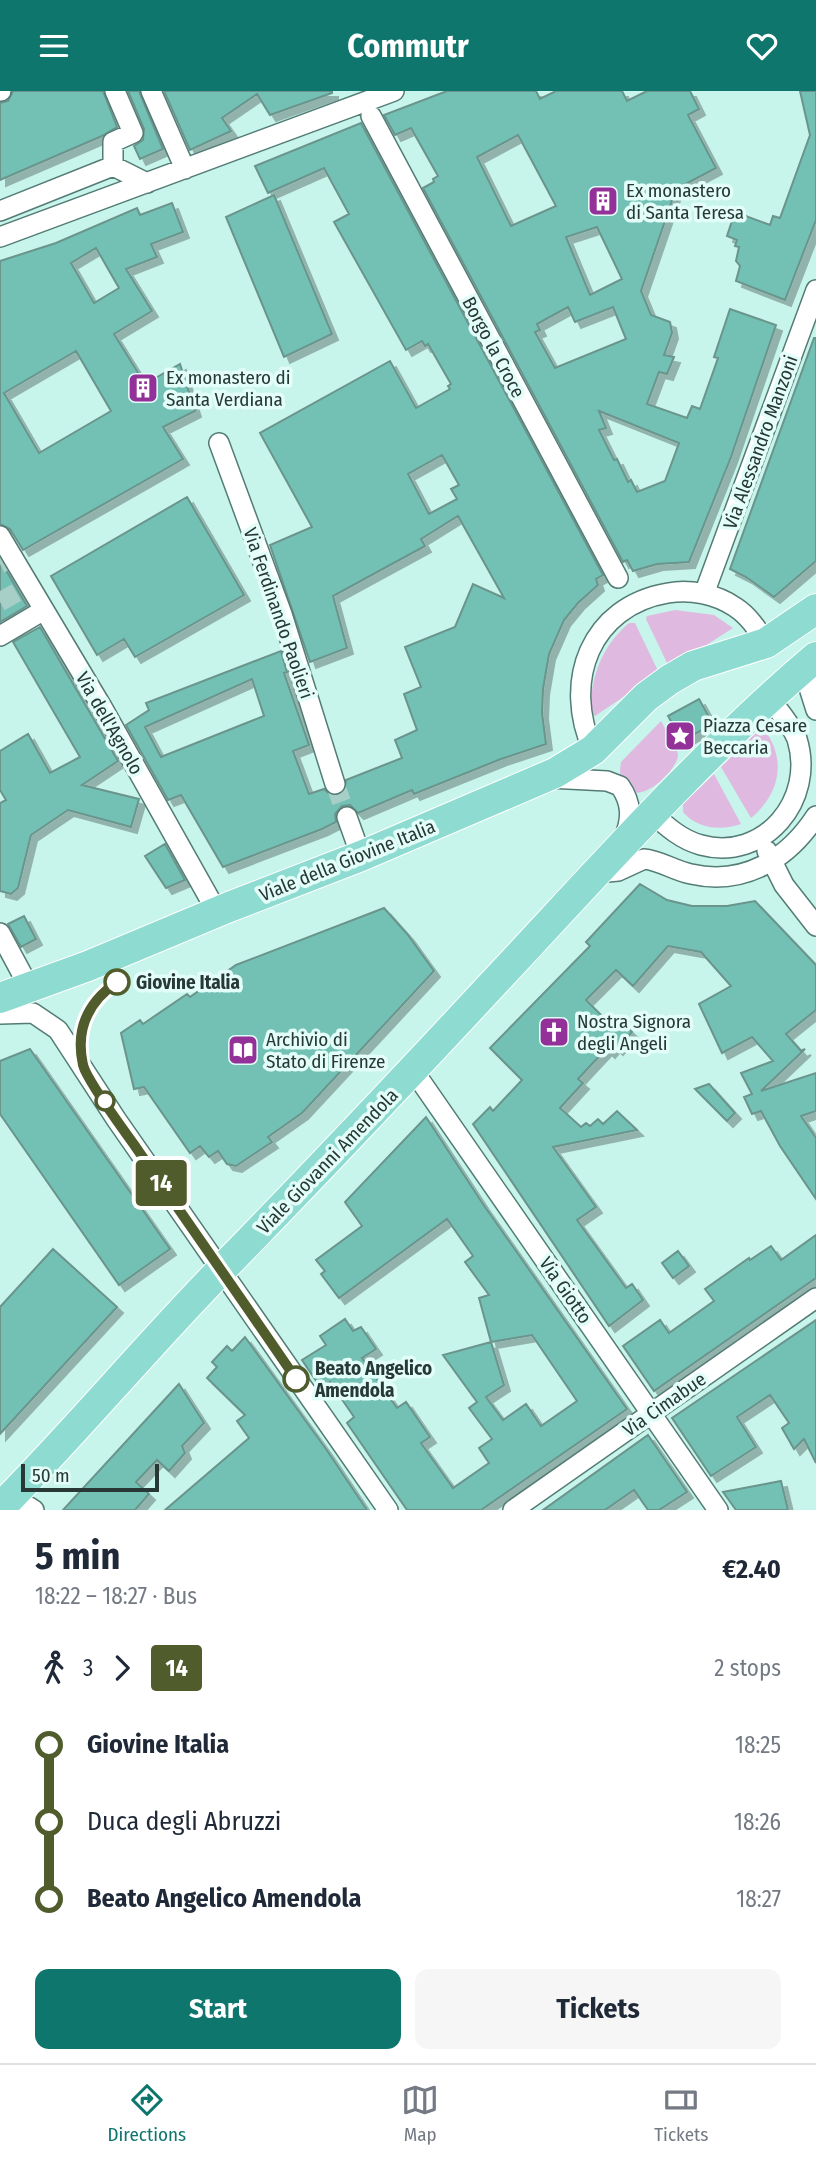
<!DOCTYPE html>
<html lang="en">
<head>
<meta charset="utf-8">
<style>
	:root { --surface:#fff; --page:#f6f6f7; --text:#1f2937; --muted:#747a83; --line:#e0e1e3; --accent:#0f766e }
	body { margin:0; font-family:"Fira Sans Condensed",sans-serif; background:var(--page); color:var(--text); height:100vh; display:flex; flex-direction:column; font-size:26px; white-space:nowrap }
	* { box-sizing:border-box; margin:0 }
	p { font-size:23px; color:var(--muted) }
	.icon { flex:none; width:38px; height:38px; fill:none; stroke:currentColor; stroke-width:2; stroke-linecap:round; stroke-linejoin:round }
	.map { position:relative; height:1419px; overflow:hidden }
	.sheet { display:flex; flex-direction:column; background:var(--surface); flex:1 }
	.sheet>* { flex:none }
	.badge { padding:0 14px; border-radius:5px; font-size:24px; line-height:46px }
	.scale { position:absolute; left:21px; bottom:18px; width:138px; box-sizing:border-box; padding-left:7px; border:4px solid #273835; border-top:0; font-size:19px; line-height:24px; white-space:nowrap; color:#273835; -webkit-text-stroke:5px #e3fdf8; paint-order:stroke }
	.map>.badge { position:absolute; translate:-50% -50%; box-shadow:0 0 0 4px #fff }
	.legs { display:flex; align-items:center; gap:10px; height:77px; padding:0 35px; font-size:23px }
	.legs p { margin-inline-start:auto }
	.headline { display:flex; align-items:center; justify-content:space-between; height:119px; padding:0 35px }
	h1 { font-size:38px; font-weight:700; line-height:52px }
	.button { display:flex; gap:14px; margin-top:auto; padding:14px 35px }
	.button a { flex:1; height:80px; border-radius:14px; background:var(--accent); color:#fff; font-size:28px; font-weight:700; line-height:80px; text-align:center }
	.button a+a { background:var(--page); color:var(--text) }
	ul { padding:0 35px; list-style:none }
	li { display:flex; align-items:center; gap:24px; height:77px; font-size:26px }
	li i { display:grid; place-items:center; width:10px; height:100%; margin:0 9px; background:currentColor }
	li i::after { content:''; width:18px; height:18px; margin:-9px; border:5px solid; border-radius:50%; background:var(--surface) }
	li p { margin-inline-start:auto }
	li:first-child i { background:linear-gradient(#0000 50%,currentColor 0) }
	li:last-child i { background:linear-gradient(currentColor 50%,#0000 0) }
	header { display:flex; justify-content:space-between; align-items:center; height:91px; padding:0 35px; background:var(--accent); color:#fff; font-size:32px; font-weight:700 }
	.tabs { display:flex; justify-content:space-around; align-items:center; height:98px; border-top:2px solid var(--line); background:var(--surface); font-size:19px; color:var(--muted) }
	.tabs a { display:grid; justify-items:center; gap:4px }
	.tabs .current { color:var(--accent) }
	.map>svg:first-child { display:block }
</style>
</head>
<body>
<header><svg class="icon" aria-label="menu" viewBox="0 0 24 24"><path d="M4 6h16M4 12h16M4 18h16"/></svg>Commutr<svg class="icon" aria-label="heart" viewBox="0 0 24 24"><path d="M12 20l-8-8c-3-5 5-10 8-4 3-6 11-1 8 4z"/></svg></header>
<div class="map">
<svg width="816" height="1419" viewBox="0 0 816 1419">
	<defs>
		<filter id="shadow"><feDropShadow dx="6" dy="6" stdDeviation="0" flood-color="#0004"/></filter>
	</defs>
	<rect width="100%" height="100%" fill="#c7f4eb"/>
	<!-- green -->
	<path fill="#e0b9e0" d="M675,519L714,524L733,537L672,576L668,574L646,528L647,525Z
		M629,532H635L659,582L595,625L590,620C592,584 601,556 629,532Z
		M661,630C666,640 677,654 678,664C679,676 642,715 627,697C620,689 619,682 621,671Z
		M762,636C788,667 780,703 751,727L721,676Z
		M714,683L741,733C722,740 697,738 683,721V713Z"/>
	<!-- building -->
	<path fill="#72c1b4" stroke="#6a948c" stroke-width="2" fill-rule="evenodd" filter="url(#shadow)" d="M13,0H103L117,36L102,45L0,89V12L8,10Z
		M128,0H139L163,58L140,68L134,55L143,49L144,38Z
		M164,0H332V2L270,24L257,3L222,27L231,40L190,59Z
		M447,0H536L540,8L556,0H622L627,10L647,0H690L699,18L688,24L716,77L676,98L641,200L651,224L670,231L672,242L664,264L674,266L667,283L659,281L647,313L687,327L692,315L700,318L718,267L714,266L730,218L776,234L731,366L689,471L657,473L633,480L627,469L623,471L423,97L434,91L433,88L438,85L411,37L395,44L384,24ZM518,44L556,115L511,135L477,66ZM597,136L622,188L590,204L566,146ZM568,216L575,231L613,216L626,248L555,277L535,241L540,239L537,233ZM599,320L679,352L665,390L637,401L631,389L628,391L617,368L614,369L599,339L606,337Z
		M800,0H816V129L785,209L736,190L740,175L736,170L739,156L735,155L737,149L727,145L735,121L770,134L773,125L780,127L810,44Z
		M361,32L603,484L596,488L598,494L578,512L564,529L549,563L543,598L542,622L546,653L501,668L414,703L412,699L358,722L350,714L342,715L335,723L336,731L322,738L223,776L181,704L168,709L126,634L149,619L146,612L281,560L287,581L284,582L309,654L293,660L309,703L324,698L332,705H338L344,701L346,689L402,667L395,649L417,639L404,603L421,596L405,556L455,536L473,493L504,507L458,425L421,448L425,455L333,505L347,557L310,571L270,454L312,436L260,342L390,270L416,317L450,298L448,295L451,293L428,253L425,255L422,250L406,259L334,131L349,123L324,77L268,102L255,75ZM442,364L459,394L451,398L457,408L429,423L408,383ZM252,588L264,625L161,666L145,636Z
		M274,104L332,243L284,266L226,126Z
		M172,112L183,141L151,153L157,166L126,178L152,220L114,243L145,293L180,273L195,320L163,336L183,368L23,459L10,438L0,433V170L56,152L137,117L140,124ZM96,157L119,197L94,212L71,172ZM76,260L111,320L39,362L4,302Z
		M814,247H816V470L774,506L746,486L730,478Z
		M187,406L244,504L135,566L124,548L97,564L51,485Z
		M0,469L27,515L0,531Z
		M40,536L118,670L82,694L139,708L131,736L68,719L31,744L18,797L11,803L0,800V712L6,709L0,699V660L28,643L50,682L80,666L13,551Z
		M699,608L713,633L682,650L668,625Z
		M165,753L185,789L166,797L145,765Z
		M640,793L667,809L692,815H727L755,810L816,874V919L786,943L801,960L805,958L761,1000L816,982V1020L801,1025L816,1047V1108L780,1055L761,1020L752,1023L744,1006L752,1003L741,982L773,970L752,946L722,962L699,913L731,895L701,861L668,855L633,895L616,879L586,909L607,930L615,925L632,941L617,958L614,955L609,961L606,958L578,988L583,992L560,1017L581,1036L586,1032L590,1035L598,1028L603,1033L617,1020L637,1039L553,1056L596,1116L577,1129L626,1197L632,1193L643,1209L609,1235L473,1033L490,1016L493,1020L522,989L490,957L590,855L586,851Z
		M384,817L408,844L434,880L302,1022L268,1046L272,1051L236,1075L227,1073L218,1060L209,1066L200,1055L190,1062L144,996L134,998L121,942L140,929L143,933L187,903L190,906L236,874Z
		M24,825L36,848L21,856L8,833Z
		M30,958L170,1158L119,1194L0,1023V970Z
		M709,993L735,1022L727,1030L695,998Z
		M426,1026L483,1113L627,1318L481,1419H407L347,1332L354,1326L330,1291L321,1297L302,1269L326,1254L320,1245L345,1228L353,1240L361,1236L376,1258L362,1267L397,1317L406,1311L430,1346L421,1352L453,1397L489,1372L479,1357L492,1348L469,1317L477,1311L443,1264L491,1251L479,1207L489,1204L465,1171L473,1165L447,1128L339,1207L321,1183L325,1180L316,1169L362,1135L345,1111ZM532,1244L577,1310L541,1335L526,1313L503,1329L486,1306L504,1294L491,1251Z
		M816,1144V1187L654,1300L623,1255L660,1229L669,1242L714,1210L705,1198L749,1167L750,1169L771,1155L781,1169Z
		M53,1158L117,1216L0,1343V1216Z
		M678,1160L689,1175L673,1187L662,1172Z
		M816,1229V1372L804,1348L794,1358L782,1337L789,1332L770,1304L737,1326L756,1356L711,1385L672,1327Z
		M245,1246L326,1358L367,1419H165L249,1347L237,1330L245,1324L207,1287L217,1276L212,1271L227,1255L232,1260Z
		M179,1293L204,1332L182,1355L185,1362L169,1380L157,1369L136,1391L149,1403L135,1419H63Z
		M648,1344L687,1401L659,1419H648L634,1399L605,1419H543Z
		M781,1390L788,1419H736L723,1401Z"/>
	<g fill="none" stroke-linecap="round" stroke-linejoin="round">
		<!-- street-tunnel -->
		<path stroke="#a7cec7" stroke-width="19" stroke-dasharray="19 10" stroke-linecap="butt" d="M0,473L4,471
			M0,511L21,499
			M335,693L347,726"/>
		<!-- street casing -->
		<g stroke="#537c75" stroke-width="22">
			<path id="street" d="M0,0H1
				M151,0L185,78
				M371,25L618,487
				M113,75V51L133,42L115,0
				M0,120L113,75L147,92
				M0,146L394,0
				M219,352L282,523L335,693
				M0,445L102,616L217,821
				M704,503L816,199
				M0,545L44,519
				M803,578L816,619
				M593,659C562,591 590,515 668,502C690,498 716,503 735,516C749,525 757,538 766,552
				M549,687L607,690L620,695C632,712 632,728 624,747
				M652,722C667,736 682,749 701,754C764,771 816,709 797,648C791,633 779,620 770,608
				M347,726L361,765
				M767,760L784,794L816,835
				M597,782L618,780L644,768C659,769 675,780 691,783C744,795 788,768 816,725
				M0,842L29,896
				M0,923L33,922L58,939L116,1028L388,1419
				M413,979L718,1419
				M1,1417C14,1411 22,1410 34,1419
				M513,1419L816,1207"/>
		</g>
		<!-- primary casing -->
		<g stroke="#fff" stroke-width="32">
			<path id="primary" d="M0,907L88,875L229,816L361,765L555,682L593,659L646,606L669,589L693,575L766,552L816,518
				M0,1417C76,1340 146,1256 222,1178C317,1081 410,982 503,882C604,774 703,662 816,566"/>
		</g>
		<!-- street -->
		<use href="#street" stroke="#fff" stroke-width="19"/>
		<!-- primary -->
		<use href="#primary" stroke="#8edcd1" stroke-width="30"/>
	</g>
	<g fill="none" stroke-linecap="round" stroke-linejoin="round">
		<!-- line-1 casing -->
		<g stroke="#fff" stroke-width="16">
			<path id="line-1" d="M117,891C88,911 75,938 83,974C87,990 123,1038 135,1055C188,1132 243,1210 296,1288"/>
		</g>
		<!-- line-1 -->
		<use href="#line-1" stroke="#515c2d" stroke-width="10"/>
	</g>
	<!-- icons -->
	<defs>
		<g id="building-square" transform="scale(1.575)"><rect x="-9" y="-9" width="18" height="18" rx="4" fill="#943198" stroke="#e3fdf8"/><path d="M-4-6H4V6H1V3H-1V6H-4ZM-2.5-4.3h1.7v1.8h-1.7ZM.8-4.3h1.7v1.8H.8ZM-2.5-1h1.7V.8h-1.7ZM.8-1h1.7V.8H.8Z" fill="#fff"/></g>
		<g id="sight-square" transform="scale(1.575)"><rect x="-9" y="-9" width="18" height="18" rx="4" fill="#943198" stroke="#e3fdf8"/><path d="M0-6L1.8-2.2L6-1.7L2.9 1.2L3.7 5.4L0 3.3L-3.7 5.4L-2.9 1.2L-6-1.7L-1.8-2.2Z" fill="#fff"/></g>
		<g id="church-square" transform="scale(1.575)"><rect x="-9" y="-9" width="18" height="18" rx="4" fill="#943198" stroke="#e3fdf8"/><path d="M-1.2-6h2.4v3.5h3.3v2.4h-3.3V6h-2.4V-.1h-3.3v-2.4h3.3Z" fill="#fff"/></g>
		<g id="library-square" transform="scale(1.575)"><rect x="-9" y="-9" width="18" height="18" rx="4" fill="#943198" stroke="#e3fdf8"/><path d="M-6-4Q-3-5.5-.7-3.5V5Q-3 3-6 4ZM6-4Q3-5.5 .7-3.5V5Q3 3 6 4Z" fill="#fff"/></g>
	</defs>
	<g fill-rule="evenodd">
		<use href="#building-square" x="603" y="110"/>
		<use href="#building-square" x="143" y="297"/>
		<use href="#sight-square" x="680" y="645"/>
		<use href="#church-square" x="554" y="941"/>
		<use href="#library-square" x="243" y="959"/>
	</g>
	<!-- markers -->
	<g fill="#fff" stroke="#515c2d" stroke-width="3.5">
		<circle cx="117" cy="891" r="12"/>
		<circle cx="105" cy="1010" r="9"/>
		<circle cx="296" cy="1288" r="12"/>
	</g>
	<g text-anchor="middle" stroke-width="7" stroke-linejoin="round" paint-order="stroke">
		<!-- poi labels -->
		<g font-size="19" fill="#273835" stroke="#e3fdf8" text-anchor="start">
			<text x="626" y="106">Ex monastero<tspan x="626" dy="22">di Santa Teresa</tspan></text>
			<text x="166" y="293">Ex monastero di<tspan x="166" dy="22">Santa Verdiana</tspan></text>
			<text x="703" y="641">Piazza Cesare<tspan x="703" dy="22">Beccaria</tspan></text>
			<text x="577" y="937">Nostra Signora<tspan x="577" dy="22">degli Angeli</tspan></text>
			<text x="266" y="955">Archivio di<tspan x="266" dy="22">Stato di Firenze</tspan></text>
		</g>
		<!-- street labels -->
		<g font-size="19" fill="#273835" stroke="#e3fdf8">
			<text transform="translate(494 256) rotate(62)" y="7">Borgo la Croce</text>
			<text transform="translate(760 351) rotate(-70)" y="7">Via Alessandro Manzoni</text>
			<text transform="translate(279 522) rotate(71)" y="7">Via Ferdinando Paolieri</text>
			<text transform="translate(110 632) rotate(60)" y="7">Via dell'Agnolo</text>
			<text transform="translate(347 769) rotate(-22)" y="7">Viale della Giovine Italia</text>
			<text transform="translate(327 1070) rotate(-46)" y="7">Viale Giovanni Amendola</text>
			<text transform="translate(566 1199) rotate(55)" y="7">Via Giotto</text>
			<text transform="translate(664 1313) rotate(-35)" y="7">Via Cimabue</text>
		</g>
		<!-- stop labels -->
		<g font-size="19" font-weight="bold" fill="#273835" stroke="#e3fdf8" text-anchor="start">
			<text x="136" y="898">Giovine Italia</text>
			<text x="315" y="1284">Beato Angelico<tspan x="315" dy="22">Amendola</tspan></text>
		</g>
	</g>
</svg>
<div class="scale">50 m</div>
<b class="badge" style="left:161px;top:1092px;background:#515c2d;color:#fff">14</b>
</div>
<section class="sheet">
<div class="headline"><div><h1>5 min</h1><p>18:22 – 18:27 · Bus</p></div><b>€2.40</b></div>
<div class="legs"><svg class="icon" aria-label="walk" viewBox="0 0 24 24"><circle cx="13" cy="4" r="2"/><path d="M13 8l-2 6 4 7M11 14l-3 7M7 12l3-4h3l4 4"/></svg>3<svg class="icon" aria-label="forward" viewBox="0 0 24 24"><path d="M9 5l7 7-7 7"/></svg><b class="badge" style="background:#515c2d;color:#fff">14</b><p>2 stops</p></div>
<ul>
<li><i style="color:#515c2d"></i><b>Giovine Italia</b><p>18:25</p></li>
<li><i style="color:#515c2d"></i><span>Duca degli Abruzzi</span><p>18:26</p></li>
<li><i style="color:#515c2d"></i><b>Beato Angelico Amendola</b><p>18:27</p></li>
</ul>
<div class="button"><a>Start</a><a>Tickets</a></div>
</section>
<nav class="tabs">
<a class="current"><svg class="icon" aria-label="directions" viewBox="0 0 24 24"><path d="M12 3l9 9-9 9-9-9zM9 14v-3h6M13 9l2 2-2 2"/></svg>Directions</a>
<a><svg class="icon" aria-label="map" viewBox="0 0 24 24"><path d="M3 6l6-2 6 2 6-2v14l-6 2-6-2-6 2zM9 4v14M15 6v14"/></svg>Map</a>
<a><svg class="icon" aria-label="tickets" viewBox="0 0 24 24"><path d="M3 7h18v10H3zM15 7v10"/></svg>Tickets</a>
</nav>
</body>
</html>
